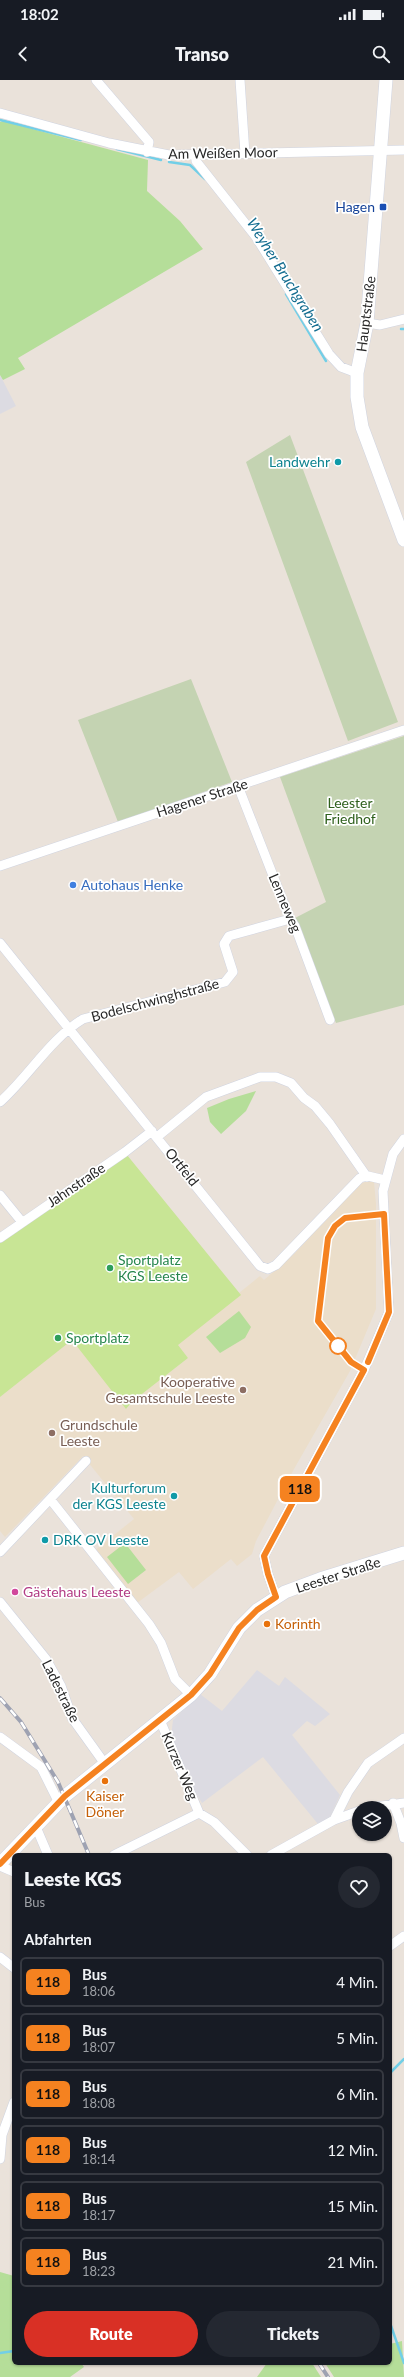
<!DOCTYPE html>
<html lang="de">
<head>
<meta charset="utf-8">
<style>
	:root { --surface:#171b24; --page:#242831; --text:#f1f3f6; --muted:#9ea1a6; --line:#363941; --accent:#d93025 }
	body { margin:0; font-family:Lato,sans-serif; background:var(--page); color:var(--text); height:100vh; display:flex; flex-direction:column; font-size:15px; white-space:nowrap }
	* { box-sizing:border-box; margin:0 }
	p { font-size:13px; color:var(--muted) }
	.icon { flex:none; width:22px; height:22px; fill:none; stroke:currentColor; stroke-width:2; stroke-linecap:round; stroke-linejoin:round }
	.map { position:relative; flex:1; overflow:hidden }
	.drawer { position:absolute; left:12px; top:1773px; width:380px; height:512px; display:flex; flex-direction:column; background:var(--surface); border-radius:6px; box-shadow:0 1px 3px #0004 }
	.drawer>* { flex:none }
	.badge { padding:0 8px; border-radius:6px; font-size:14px; line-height:26px }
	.buttons { position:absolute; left:352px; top:1721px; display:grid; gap:8px }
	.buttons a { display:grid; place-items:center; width:40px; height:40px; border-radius:50%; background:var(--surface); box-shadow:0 1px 3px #0004; font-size:20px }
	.map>.badge { position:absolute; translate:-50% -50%; box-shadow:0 0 0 2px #fff }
	h2 { padding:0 12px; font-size:15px; line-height:36px }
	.round { display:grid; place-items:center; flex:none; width:42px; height:42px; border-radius:21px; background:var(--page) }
	.summary { display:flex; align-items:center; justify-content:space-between; height:68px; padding:0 12px }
	h1 { font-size:19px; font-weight:800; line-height:30px }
	.button { display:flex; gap:8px; margin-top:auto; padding:8px 12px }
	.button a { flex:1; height:46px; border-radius:24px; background:var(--accent); color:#fff; font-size:16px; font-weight:800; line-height:46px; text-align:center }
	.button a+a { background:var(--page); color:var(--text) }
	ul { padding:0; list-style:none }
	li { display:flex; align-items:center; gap:12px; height:50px; margin:0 8px 6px; padding:0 4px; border:2px solid var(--line); border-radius:6px }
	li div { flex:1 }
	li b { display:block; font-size:15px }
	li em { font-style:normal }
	li .badge { min-width:44px; font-weight:700; text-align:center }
	.status { display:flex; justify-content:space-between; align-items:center; height:28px; padding:0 20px; background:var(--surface); direction:ltr }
	.status svg { height:11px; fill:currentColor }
	header { display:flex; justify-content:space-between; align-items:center; height:52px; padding:0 12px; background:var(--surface); font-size:18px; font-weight:800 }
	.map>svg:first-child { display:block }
</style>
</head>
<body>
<div class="status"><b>18:02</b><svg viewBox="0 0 49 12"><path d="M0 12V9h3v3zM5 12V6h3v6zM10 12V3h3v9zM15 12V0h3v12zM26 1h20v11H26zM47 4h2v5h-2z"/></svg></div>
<header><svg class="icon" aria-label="back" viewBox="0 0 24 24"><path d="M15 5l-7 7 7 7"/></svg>Transo<svg class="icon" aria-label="search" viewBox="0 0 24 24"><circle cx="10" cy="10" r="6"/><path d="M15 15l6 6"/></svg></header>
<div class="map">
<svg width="404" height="2297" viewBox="0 0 404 2297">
	<rect width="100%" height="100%" fill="#eae2da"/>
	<!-- industrial -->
	<path fill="#dcdbe2" d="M0,295L16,326L0,334Z
		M257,1590L279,1606L285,1597L330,1634L315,1646L307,1641L292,1655L340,1715L329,1739L318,1744L263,1677L202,1723L191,1705L171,1657L173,1640L200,1614L222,1631Z"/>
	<!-- education -->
	<path fill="#ebdeca" d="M368,1101L374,1102L376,1124V1229L350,1291L294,1389L256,1461L252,1474L237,1486L231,1479L193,1509L179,1492L137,1523L94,1471L134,1439L83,1376L5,1457L0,1451V1317L72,1259L127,1329L133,1321L188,1278L177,1265L240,1215L239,1213L260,1196L264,1200L294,1174L360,1104Z"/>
	<!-- green -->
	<path fill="#b5de99" d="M3,41L148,80L147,111L180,141L203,169L18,278L25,289L3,300L0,295V42Z
		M256,1011L246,1031L221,1054L210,1042L207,1028L229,1019Z
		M239,1231L251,1247L245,1258L220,1273L206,1257Z
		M125,1463L146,1490L128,1504L107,1477Z
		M0,2192L14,2196V2283H81L84,2287L70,2297H0Z
		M402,2261L404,2297H334L325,2283H390V2264Z
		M267,2283H312L321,2297H257Z"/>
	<!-- cemetery -->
	<path fill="#c4d3b2" d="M290,355L398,642L348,661L246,382Z
		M191,599L232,702L118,742L78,640Z
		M404,656V925L336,943L295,838L326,822L280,697Z"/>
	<!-- pitch -->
	<path fill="#c8e595" d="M127,1075L241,1215L178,1265L188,1278L133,1321L126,1329L72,1260L0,1317V1163Z"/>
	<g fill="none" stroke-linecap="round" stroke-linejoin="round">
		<!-- stream -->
		<path stroke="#72cfe7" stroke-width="2.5" d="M0,40L81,60
			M117,69L161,80
			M169,82L190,85L205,99
			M286,214L326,281
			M401,249H404
			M390,1993L404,1979
			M390,2243L404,2283
			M0,2273L14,2271"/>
		<!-- street casing -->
		<g stroke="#d0d4e0" stroke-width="10">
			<path id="street" d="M96,0L149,62L147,72
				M240,0L245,74
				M0,33L109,63L169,75L404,70
				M196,76V81L256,157L329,274L341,287L357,293
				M367,243L380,245L404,239
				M238,706L290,839L295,846L330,940
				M0,786L404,650
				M0,863L260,1186L268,1189L276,1185L360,1098L368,1096L385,1100
				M0,1022C29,996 50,959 83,939L225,902L233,892L224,864L229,856L290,839
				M157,1057L206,1017L260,997H276L291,1003L304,1018L315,1026L330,1044L367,1097
				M0,1115L22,1142
				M0,1158L125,1072L152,1051
				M50,1419L149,1544L161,1563L175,1599L191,1615
				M0,1472L86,1381
				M276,1517L268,1494L264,1476L364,1290L389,1232L383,1111L393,1074L404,1059
				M0,1522L46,1579L61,1606L72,1638L105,1684
				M160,1640L199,1733L214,1742L247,1775
				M0,1657L41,1687L59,1723
				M393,1723L401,1743L404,1758
				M367,1728L404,1723
				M334,1740L348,1712L368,1683L404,1658
				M36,1747L48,1775
				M114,1775L199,1733
				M271,1775L334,1740L359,1731
				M0,1786L14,1792
				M390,1866L404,1856
				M0,1877L14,1888
				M0,2079L2,2055L14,2022"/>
		</g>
		<!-- secondary casing -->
		<g stroke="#d0d4e0" stroke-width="14">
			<path id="secondary" d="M386,0L367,243L357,293V317L362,347L404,460
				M0,1784L65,1716L191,1615L210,1594L239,1548L257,1530L285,1512L320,1499L404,1473"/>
		</g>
		<!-- street -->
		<use href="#street" stroke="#fff" stroke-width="9"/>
		<!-- secondary -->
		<use href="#secondary" stroke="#fff" stroke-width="13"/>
		<!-- rail casing -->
		<g stroke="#9ea2b2" stroke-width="4">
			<path id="rail" d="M0,1618L21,1642L58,1702L89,1775
				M319,2283L328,2297"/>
		</g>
		<!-- rail -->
		<use href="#rail" stroke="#fff" stroke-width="2.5" stroke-dasharray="8" stroke-linecap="butt"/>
	</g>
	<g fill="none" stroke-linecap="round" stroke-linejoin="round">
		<!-- line casing -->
		<g stroke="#fff" stroke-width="9">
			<path id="line" d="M0,1784L65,1716L191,1615L210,1594L239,1548L257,1530L276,1517L268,1494L264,1476L364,1290L351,1282L318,1241L328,1158L335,1146L345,1138L384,1134L389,1232L368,1282"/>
		</g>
		<!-- line -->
		<use href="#line" stroke="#f58220" stroke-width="6"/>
	</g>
	<!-- markers -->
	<rect fill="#1a4fb4" stroke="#fff" stroke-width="1.5" x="379" y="123" width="8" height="8" rx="2"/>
	<g fill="#0f9aa8" stroke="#fff" stroke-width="1.5">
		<circle cx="338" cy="382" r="4"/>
		<circle cx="174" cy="1416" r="4"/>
		<circle cx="45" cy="1460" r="4"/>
	</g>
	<circle fill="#3f7fe0" stroke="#fff" stroke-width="1.5" cx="73" cy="805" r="4"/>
	<g fill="#2e9e5b" stroke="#fff" stroke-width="1.5">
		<circle cx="110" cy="1188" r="4"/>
		<circle cx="58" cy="1258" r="4"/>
	</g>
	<circle fill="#fff" stroke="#f58220" stroke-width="2" cx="338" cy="1266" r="8"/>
	<g fill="#8d6e63" stroke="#fff" stroke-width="1.5">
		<circle cx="243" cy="1310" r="4"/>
		<circle cx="52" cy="1353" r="4"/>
	</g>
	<circle fill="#d1479c" stroke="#fff" stroke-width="1.5" cx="15" cy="1512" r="4"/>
	<g fill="#e8710a" stroke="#fff" stroke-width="1.5">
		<circle cx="267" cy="1544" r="4"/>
		<circle cx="105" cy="1701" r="4"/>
	</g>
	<g text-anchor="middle" stroke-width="3.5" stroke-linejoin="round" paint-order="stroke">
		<!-- street labels -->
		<g font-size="14" fill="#282828" stroke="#fff">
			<text transform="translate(223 73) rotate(-1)" y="5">Am Weißen Moor</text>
			<text transform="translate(366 234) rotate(-83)" y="5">Hauptstraße</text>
			<text transform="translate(202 718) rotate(-18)" y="5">Hagener Straße</text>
			<text transform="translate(285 823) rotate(67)" y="5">Lenneweg</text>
			<text transform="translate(155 920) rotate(-15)" y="5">Bodelschwinghstraße</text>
			<text transform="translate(182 1087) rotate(51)" y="5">Ortfeld</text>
			<text transform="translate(76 1105) rotate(-34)" y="5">Jahnstraße</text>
			<text transform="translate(338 1495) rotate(-18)" y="5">Leester Straße</text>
			<text transform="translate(61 1611) rotate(64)" y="5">Ladestraße</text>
			<text transform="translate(180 1686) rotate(67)" y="5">Kurzer Weg</text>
		</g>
		<!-- transit labels -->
		<g font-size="14" fill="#164399" stroke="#fff" text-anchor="end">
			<text x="375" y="132">Hagen</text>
		</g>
		<!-- culture labels -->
		<g font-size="14" fill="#0d838f" stroke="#fff" text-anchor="end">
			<text x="330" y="387">Landwehr</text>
			<text x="166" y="1413">Kulturforum<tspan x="166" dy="16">der KGS Leeste</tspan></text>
			<text x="53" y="1465" text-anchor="start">DRK OV Leeste</text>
		</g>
		<!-- park labels -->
		<g font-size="14" fill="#2f601d" stroke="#fff">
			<text x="350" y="728">Leester<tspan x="350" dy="16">Friedhof</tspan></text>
		</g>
		<!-- shop labels -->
		<g font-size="14" fill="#366cbe" stroke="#fff" text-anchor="start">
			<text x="81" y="810">Autohaus Henke</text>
		</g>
		<!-- leisure labels -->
		<g font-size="14" fill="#27864d" stroke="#fff" text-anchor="start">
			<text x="118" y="1185">Sportplatz<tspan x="118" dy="16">KGS Leeste</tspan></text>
			<text x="66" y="1263">Sportplatz</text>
		</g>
		<!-- education labels -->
		<g font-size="14" fill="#785e54" stroke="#fff" text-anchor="end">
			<text x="235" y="1307">Kooperative<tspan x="235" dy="16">Gesamtschule Leeste</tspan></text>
			<text x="60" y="1350" text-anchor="start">Grundschule<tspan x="60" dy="16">Leeste</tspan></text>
		</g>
		<!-- hotel labels -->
		<g font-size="14" fill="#b23c85" stroke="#fff" text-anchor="start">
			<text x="23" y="1517">Gästehaus Leeste</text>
		</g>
		<!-- food labels -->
		<g font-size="14" fill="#c56008" stroke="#fff" text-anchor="start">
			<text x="275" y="1549">Korinth</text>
			<text x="105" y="1721" text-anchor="middle">Kaiser<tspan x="105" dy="16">Döner</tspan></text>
		</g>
		<!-- water labels -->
		<g font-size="15" font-style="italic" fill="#146d90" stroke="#fff">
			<text transform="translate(285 195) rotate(58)" y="5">Weyher Bruchgraben</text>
		</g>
	</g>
</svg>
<div class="buttons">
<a><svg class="icon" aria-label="layers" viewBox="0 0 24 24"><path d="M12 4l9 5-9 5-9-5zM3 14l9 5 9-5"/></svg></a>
</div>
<b class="badge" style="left:300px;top:1409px;background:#f58220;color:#111">118</b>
<section class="drawer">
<div class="summary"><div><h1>Leeste KGS</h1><p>Bus</p></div><a class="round"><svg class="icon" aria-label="heart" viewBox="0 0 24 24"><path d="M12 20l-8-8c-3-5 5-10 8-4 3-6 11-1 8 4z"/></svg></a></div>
<h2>Abfahrten</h2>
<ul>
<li><span class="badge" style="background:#f58220;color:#111">118</span><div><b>Bus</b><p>18:06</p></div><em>4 Min.</em></li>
<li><span class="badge" style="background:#f58220;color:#111">118</span><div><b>Bus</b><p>18:07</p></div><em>5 Min.</em></li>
<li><span class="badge" style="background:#f58220;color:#111">118</span><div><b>Bus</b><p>18:08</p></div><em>6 Min.</em></li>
<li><span class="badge" style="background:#f58220;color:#111">118</span><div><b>Bus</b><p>18:14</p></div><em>12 Min.</em></li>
<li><span class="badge" style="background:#f58220;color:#111">118</span><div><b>Bus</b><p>18:17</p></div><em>15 Min.</em></li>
<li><span class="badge" style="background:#f58220;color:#111">118</span><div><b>Bus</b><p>18:23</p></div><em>21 Min.</em></li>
</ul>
<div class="button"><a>Route</a><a>Tickets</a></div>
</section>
</div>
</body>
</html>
